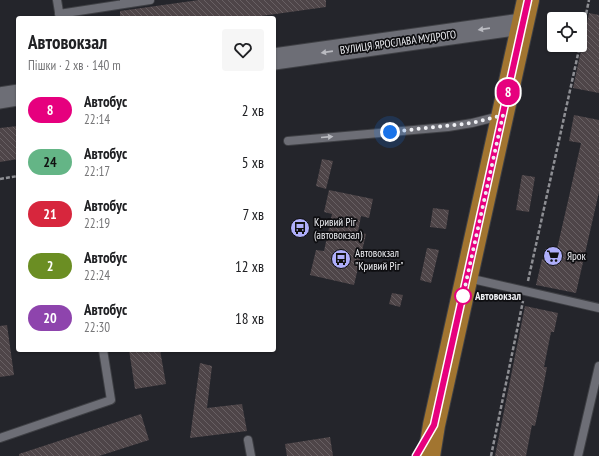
<!DOCTYPE html>
<html lang="uk">
<head>
<meta charset="utf-8">
<style>
	:root { --surface:#fff; --page:#f6f6f6; --text:#202124; --muted:#757577 }
	body { margin:0; font-family:"PT Sans Narrow",sans-serif; background:var(--page); color:var(--text); height:100vh; display:flex; flex-direction:column; font-size:15px; white-space:nowrap }
	* { box-sizing:border-box; margin:0 }
	p { font-size:13px; color:var(--muted) }
	.icon { flex:none; width:22px; height:22px; fill:none; stroke:currentColor; stroke-width:2; stroke-linecap:round; stroke-linejoin:round }
	.map { position:relative; flex:1; overflow:hidden }
	.panel { position:absolute; left:16px; top:16px; width:260px; height:336px; display:flex; flex-direction:column; background:var(--surface); border-radius:4px; box-shadow:0 1px 3px #0004 }
	.panel>* { flex:none }
	.badge { padding:0 8px; border-radius:13px; font-size:14px; line-height:26px }
	.controls { position:absolute; left:547px; top:12px; display:grid; gap:8px }
	.controls a { display:grid; place-items:center; width:40px; height:40px; border-radius:4px; background:var(--surface); box-shadow:0 1px 3px #0004; font-size:20px }
	.you { position:absolute; width:20px; height:20px; margin:-10px; border:3px solid #fff; border-radius:50%; background:#1a73e8; box-shadow:0 0 0 6px #1a73e833 }
	.map>.badge { position:absolute; translate:-50% -50%; box-shadow:0 0 0 2px #fff }
	.round { display:grid; place-items:center; flex:none; width:42px; height:42px; border-radius:4px; background:var(--page) }
	.headline { display:flex; align-items:center; justify-content:space-between; height:68px; padding:0 12px }
	h1 { font-size:19px; font-weight:600; line-height:30px }
	ul { padding:0; list-style:none }
	li { display:flex; align-items:center; gap:12px; height:52px; padding:0 12px }
	li div { flex:1 }
	li b { display:block; font-size:15px }
	li em { font-style:normal }
	li .badge { min-width:44px; font-weight:700; text-align:center }
	.map>svg:first-child { display:block }
</style>
</head>
<body>
<div class="map">
<svg width="599" height="456" viewBox="0 0 599 456">
	<defs>
		<pattern id="building-back-hatch" width="6" height="6" patternUnits="userSpaceOnUse"><rect width="6" height="6" fill="#4e4548"/><path d="M-1 5l2 2M0 0l6 6M5-1l2 2" fill="none" stroke="#686063"/></pattern>
	</defs>
	<rect width="100%" height="100%" fill="#24252b"/>
	<!-- building -->
	<path fill="url(#building-back-hatch)" d="M199,0H326V7L247,18H120V11Z
		M589,13L599,15V93L573,88Z
		M574,115L599,120V192L576,293L536,285L542,259L554,262L568,201L581,143L569,141Z
		M18,126V159L0,162V128Z
		M322,159L333,161L326,189L316,186Z
		M522,175L535,177L529,212L516,210Z
		M329,190L373,199L369,218L361,216L358,232L366,234L354,285L310,275L316,250L324,251L332,214L324,212Z
		M433,208L449,210L446,229L430,227Z
		M427,248L439,250L431,283L420,280Z
		M392,293L403,295L400,307L389,304Z
		M525,306L558,313L554,332H551L544,367H547L543,388L535,426L532,425L526,456H495Z
		M7,325L14,375L0,377V326Z
		M129,350H160L166,384L135,389Z
		M200,363L212,366L207,408L242,404L247,431L190,438Z
		M141,414L149,440L99,456H19V454Z
		M330,437L333,456H287L285,444Z"/>
	<g fill="none" stroke-linecap="round" stroke-linejoin="round">
		<!-- service casing -->
		<g stroke="#3f4045" stroke-width="10">
			<path id="service" d="M57,0L60,18
				M124,1V4L150,0
				M59,14L124,4
				M288,141L448,127L472,123L500,116
				M468,278L599,308
				M0,438L111,400L103,350
				M248,440L251,456
				M578,456L599,366"/>
		</g>
		<!-- tertiary casing -->
		<g stroke="#3f4045" stroke-width="23">
			<path id="tertiary" d="M274,59L522,24
				M0,98L18,95"/>
		</g>
		<!-- primary casing -->
		<g stroke="#3f4045" stroke-width="24">
			<path id="primary" d="M429,456L434,425L528,0"/>
		</g>
		<!-- path -->
		<path stroke="#8e8f94" stroke-width="2.5" stroke-dasharray="4 2" stroke-linecap="butt" d="M580,43L589,0
			M0,179L18,176
			M528,281L580,45
			M491,456L523,301"/>
		<!-- service -->
		<use href="#service" stroke="#6d6e76" stroke-width="8"/>
		<!-- tertiary -->
		<use href="#tertiary" stroke="#6d6e76" stroke-width="21"/>
		<!-- primary -->
		<use href="#primary" stroke="#a27530" stroke-width="22"/>
	</g>
	<!-- one-way arrows -->
	<defs><path id="oneway-solid" d="M-6-.8H1V-3.2L6.5 0L1 3.2V.8H-6Z"/></defs>
	<g fill="#babbc1">
		<use href="#oneway-solid" transform="translate(484 29) rotate(172)"/>
		<use href="#oneway-solid" transform="translate(327 52) rotate(172)"/>
		<use href="#oneway-solid" transform="translate(327 137) rotate(-5)"/>
	</g>
	<g fill="none" stroke-linecap="round" stroke-linejoin="round">
		<!-- line casing -->
		<g stroke="#fff" stroke-width="9">
			<path id="line" d="M416,456L434,425L528,0"/>
		</g>
		<!-- line -->
		<use href="#line" stroke="#e6007e" stroke-width="6"/>
		<!-- walk -->
		<path stroke="#eeeff3" stroke-width="4" stroke-dasharray="0 7.2" d="M390,132L472,123L503,115L463,296"/>
	</g>
	<!-- icons -->
	<defs>
		<g id="bus-disc" transform="scale(1)"><circle r="9.5" fill="#aeaefa" stroke="#0e0e11"/><path d="M-5-6H5V4H4V6H2V4H-2V6H-4V4H-5ZM-3.5-4V0h7V-4ZM-3.5 1.2v1.5H-2V1.2ZM2 1.2v1.5H3.5V1.2Z" fill="#111"/></g>
		<g id="supermarket-disc" transform="scale(1)"><circle r="9.5" fill="#aeaefa" stroke="#0e0e11"/><path d="M-6-5.5h2.5l.6 2H6L4.5 2H-2.5L-4.4-4H-6ZM-1.5 3.2a1.3 1.3 0 1 0 .1 0ZM3 3.2a1.3 1.3 0 1 0 .1 0Z" fill="#111"/></g>
	</defs>
	<g fill-rule="evenodd">
		<use href="#bus-disc" x="300" y="228"/>
		<use href="#supermarket-disc" x="553" y="256"/>
		<use href="#bus-disc" x="341" y="259"/>
	</g>
	<!-- markers -->
	<circle fill="#fff" stroke="#e6007e" stroke-width="2" cx="463" cy="296" r="8"/>
	<g text-anchor="middle" stroke-width="3.5" stroke-linejoin="round" paint-order="stroke">
		<!-- street labels -->
		<g font-size="11" fill="#eeeff3" stroke="#0e0e11">
			<text transform="translate(398 42) rotate(-8)" y="4">ВУЛИЦЯ ЯРОСЛАВА МУДРОГО</text>
		</g>
		<!-- poi labels -->
		<g font-size="11" fill="#eeeff3" stroke="#0e0e11" text-anchor="start">
			<text x="314" y="226">Кривий Ріг<tspan x="314" dy="13">(автовокзал)</tspan></text>
			<text x="355" y="257">Автовокзал<tspan x="355" dy="13">"Кривий Ріг"</tspan></text>
			<text x="567" y="260">Ярок</text>
		</g>
		<!-- stop labels -->
		<g font-size="11" font-weight="bold" fill="#eeeff3" stroke="#0e0e11" text-anchor="start">
			<text x="475" y="300">Автовокзал</text>
		</g>
	</g>
</svg>
<div class="controls">
<a><svg class="icon" aria-label="locate" viewBox="0 0 24 24"><circle cx="12" cy="12" r="6"/><path d="M12 2v4M12 18v4M2 12h4M18 12h4"/></svg></a>
</div>
<div class="you" style="left:390px;top:132px"></div>
<b class="badge" style="left:508px;top:92px;background:#e6007e;color:#fff">8</b>
<section class="panel">
<div class="headline"><div><h1>Автовокзал</h1><p>Пішки · 2 хв · 140 m</p></div><a class="round"><svg class="icon" aria-label="heart" viewBox="0 0 24 24"><path d="M12 20l-8-8c-3-5 5-10 8-4 3-6 11-1 8 4z"/></svg></a></div>
<ul>
<li><span class="badge" style="background:#e6007e;color:#fff">8</span><div><b>Автобус</b><p>22:14</p></div><em>2 хв</em></li>
<li><span class="badge" style="background:#64b586;color:#111">24</span><div><b>Автобус</b><p>22:17</p></div><em>5 хв</em></li>
<li><span class="badge" style="background:#d7263d;color:#fff">21</span><div><b>Автобус</b><p>22:19</p></div><em>7 хв</em></li>
<li><span class="badge" style="background:#6b8e23;color:#fff">2</span><div><b>Автобус</b><p>22:24</p></div><em>12 хв</em></li>
<li><span class="badge" style="background:#8e44ad;color:#fff">20</span><div><b>Автобус</b><p>22:30</p></div><em>18 хв</em></li>
</ul>
</section>
</div>
</body>
</html>
